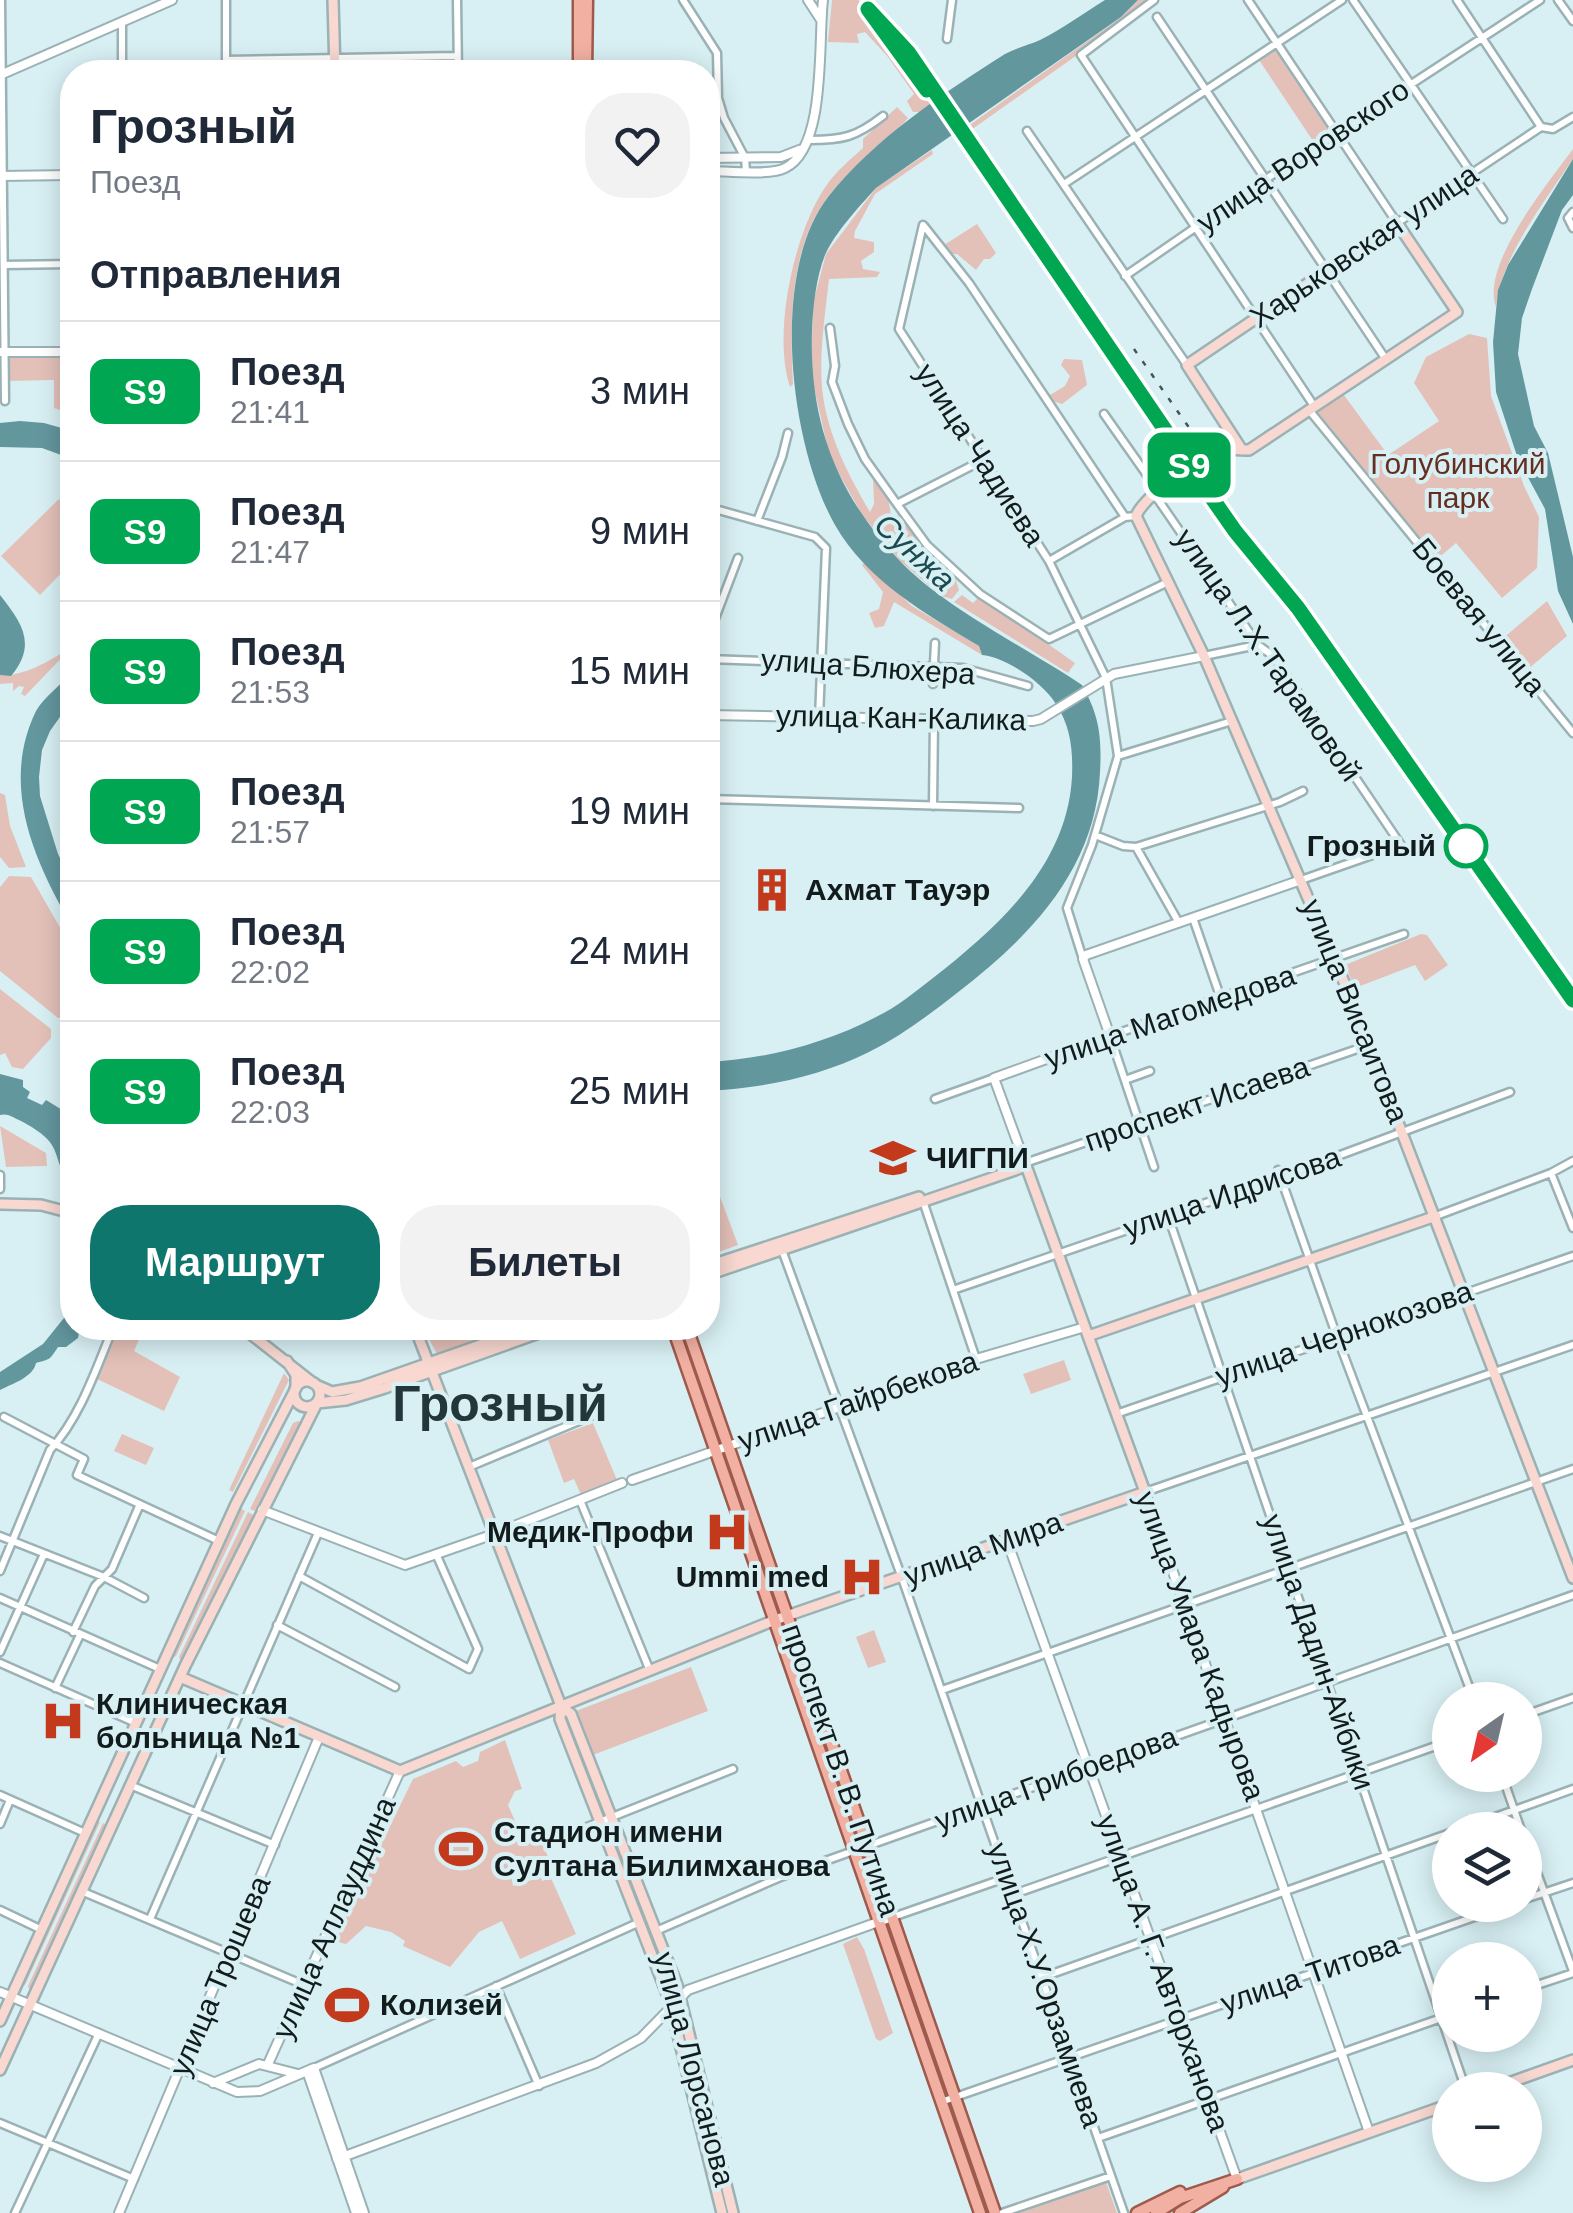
<!DOCTYPE html>
<html lang="ru">
<head>
<meta charset="utf-8">
<style>
	:root { --surface:#fff; --page:#f2f2f3; --text:#1f2937; --muted:#747a83; --line:#e0e1e3; --accent:#0f766e }
	body { margin:0; font-family:Arial,sans-serif; background:var(--page); color:var(--text); height:100vh; display:flex; flex-direction:column; font-size:38px; white-space:nowrap }
	* { box-sizing:border-box; margin:0 }
	p { font-size:32px; color:var(--muted) }
	.icon { flex:none; width:55px; height:55px; fill:none; stroke:currentColor; stroke-width:2; stroke-linecap:round; stroke-linejoin:round }
	.map { position:relative; flex:1; overflow:hidden }
	.side { position:absolute; left:60px; top:60px; width:660px; height:1280px; display:flex; flex-direction:column; background:var(--surface); border-radius:40px; box-shadow:0 5px 25px #0003 }
	.side>* { flex:none }
	.badge { padding:0 20px; border-radius:15px; font-size:35px; line-height:65px }
	.needle { width:65px; rotate:214deg }
	.fabs { position:absolute; left:1432px; top:1682px; display:grid; gap:20px }
	.fabs a { display:grid; place-items:center; width:110px; height:110px; border-radius:50%; background:var(--surface); box-shadow:0 5px 25px #0003; font-size:50px }
	.map>.badge { position:absolute; translate:-50% -50%; box-shadow:0 0 0 5px #fff }
	h2 { padding:0 30px; font-size:38px; line-height:90px }
	.round { display:grid; place-items:center; flex:none; width:105px; height:105px; border-radius:40px; background:var(--page) }
	.headline { display:flex; align-items:center; justify-content:space-between; height:170px; padding:0 30px }
	h1 { font-size:48px; font-weight:700; line-height:75px }
	.button { display:flex; gap:20px; margin-top:auto; padding:20px 30px }
	.button a { flex:1; height:115px; border-radius:40px; background:var(--accent); color:#fff; font-size:40px; font-weight:700; line-height:115px; text-align:center }
	.button a+a { background:var(--page); color:var(--text) }
	ul { padding:0; list-style:none }
	li { display:flex; align-items:center; gap:30px; height:140px; padding:0 30px; border-top:2px solid var(--line) }
	li div { flex:1 }
	li b { display:block; font-size:38px }
	li em { font-style:normal }
	li .badge { min-width:110px; font-weight:700; text-align:center }
	.map>svg:first-child { display:block }
</style>
</head>
<body>
<div class="map">
<svg width="1573" height="2213" viewBox="0 0 1573 2213">
	<rect width="100%" height="100%" fill="#d8f0f4"/>
	<!-- green -->
	<path fill="#e3c1b9" d="M832,0H858L882,28L933,104L920,112H913L907,101L914,94L888,57L865,32L857,34L859,43L828,42Z
		M1138,0H1146L1121,24L971,130L967,127L1121,17Z
		M1275,44L1334,132L1315,144L1257,57Z
		M897,107L908,118L904,123C878,147 849,169 827,198C789,249 790,323 793,384L790,387C772,334 794,232 826,186C836,171 850,160 863,148V139Z
		M1573,149V159C1545,201 1501,257 1496,307C1480,265 1549,182 1573,149Z
		M932,150L933,154L875,194L855,231L854,238L874,242V252L861,261L863,269L880,272L877,277L829,279C825,316 818,359 823,396C829,438 849,476 870,512L874,504L873,478L888,497L891,515L902,516L924,550L954,574L959,590L952,599L941,596L900,561L863,516L830,458L811,374L813,303L826,254L876,188Z
		M977,224L996,253L990,259H984L976,270L957,254H949L944,245Z
		M1469,334L1487,338L1491,396L1524,486L1539,517L1537,568L1502,598L1456,543L1436,560L1317,413L1318,408L1341,391L1388,455L1439,421L1414,383L1426,357Z
		M72,356V414L54,408V380L8,381V357Z
		M1064,359L1082,360L1087,385L1062,404L1050,400V395L1065,386L1070,376L1061,365Z
		M59,499L72,513V562L40,595L1,556Z
		M865,562L912,606L979,646L982,655L894,602L884,626L875,628L869,613L879,609L883,592L862,565Z
		M962,595L973,603L980,596L1075,663L1068,673L954,602Z
		M1547,601L1567,636L1527,670L1501,640Z
		M72,647L25,696L21,694L24,687L19,686L13,691V683L0,684V675C25,677 52,659 72,647Z
		M0,793L5,795L10,826L26,867L9,868L0,857Z
		M9,876L31,877L66,938L69,951L72,952V1009L64,1018H58L0,971V887Z
		M1421,934L1427,935L1448,965L1425,981L1415,965L1355,988L1345,965Z
		M0,989L51,1029V1038L23,1069L12,1067L5,1053L0,1055Z
		M0,1126L46,1153L47,1166L6,1167Z
		M713,1178L738,1245L708,1256V1180Z
		M115,1328H144L134,1351L180,1377L164,1411L95,1378Z
		M423,1328H516L437,1354Z
		M1064,1360L1071,1380L1031,1394L1023,1374Z
		M284,1373L289,1380L233,1492L229,1490Z
		M298,1421L302,1423L257,1512L250,1509L293,1423Z
		M593,1423L617,1480L582,1497L574,1479L564,1483L548,1440Z
		M122,1434L154,1448L146,1465L114,1451Z
		M238,1507L245,1511L176,1656L172,1658Z
		M248,1512L255,1516L182,1663L179,1657Z
		M874,1630L886,1662L868,1668L856,1637Z
		M691,1667L708,1711L593,1755L576,1711Z
		M505,1740L522,1789L515,1791L508,1805L518,1828L532,1822L550,1861L511,1875L513,1886L541,1877L542,1881L551,1878L576,1934L520,1959L502,1921L479,1932L450,1967L403,1946L405,1941L391,1932L366,1926L346,1944L334,1941L413,1779L456,1761L463,1767L478,1761L480,1752Z
		M96,1820L100,1822L25,1985L20,1987Z
		M103,1823L107,1825L30,1991L28,1986Z
		M857,1937L864,1949L893,2033L880,2041L876,2039L843,1944Z
		M1106,2182L1117,2213H1016Z"/>
	<!-- water -->
	<path fill="#63979e" d="M1105,0H1138L1121,17L876,188C859,207 836,231 825,255C816,278 813,306 812,330C809,421 836,493 899,560C943,607 1027,648 1082,685C1099,715 1102,736 1100,772C1096,869 1030,937 957,993C929,1015 901,1036 869,1052C819,1077 763,1088 708,1091V1062C766,1059 824,1044 876,1017C897,1007 915,992 933,978C998,927 1067,866 1072,777C1073,751 1071,727 1056,704C1043,683 1006,657 982,655L979,646C926,614 867,581 835,525C790,446 769,273 828,197C875,138 942,94 1005,54C1016,48 1029,45 1040,40C1062,29 1084,13 1105,0Z
		M1573,159V195L1562,210L1532,289L1522,318L1518,354L1534,426L1548,453L1573,557V624L1558,591L1545,509L1518,459L1496,392L1493,342L1498,290L1508,265Z
		M20,421L44,423L72,431V459L42,448L0,447V423Z
		M0,595C21,622 38,644 11,676L0,675Z
		M72,672V700L50,731L42,750L39,777L40,796L58,854L72,882V926C34,861 0,785 36,711C45,696 60,686 72,672Z
		M0,1074L23,1080V1087L30,1092L27,1098L42,1105L46,1100L72,1116V1188C48,1154 68,1146 21,1121C12,1117 8,1113 0,1115Z
		M72,1308V1328H80L78,1338L66,1347H58C49,1361 50,1359 36,1363C33,1377 14,1383 0,1390V1372L43,1344Z"/>
	<g fill="none" stroke-linecap="round" stroke-linejoin="round">
		<!-- minor casing -->
		<g stroke="#9bb2b5" stroke-width="11">
			<path id="minor" d="M1,0L5,401
				M457,0L458,72
				M683,0L717,53L718,98L724,118L745,158L746,171
				M1154,0L1081,55L1314,406
				M1248,0L1397,223L1541,127
				M1353,0L1503,219
				M1457,0L1541,127
				M1558,0L1573,21
				M1157,17L1385,358
				M122,22V72
				M947,39L952,0
				M226,60L457,56
				M226,72V0
				M1541,127L1553,129L1573,117
				M1027,131L1187,365
				M809,140C843,140 856,137 883,116
				M1064,184L1342,0
				M1573,212L1568,218L1573,228
				M923,225L899,329L1049,561L1106,678L1118,756L1092,845L1067,908L1083,959
				M924,226L969,283L1125,517L1136,516
				M4,265L72,264
				M1125,276L1260,183L1540,0
				M830,328L835,366L832,382L848,424L865,459L897,504L927,545L980,594L1049,639L1168,582
				M1309,410L1573,733
				M1104,414L1154,485L1157,498L1258,645L1273,656L1401,845L1301,880
				M897,504L985,459
				M708,507L815,537L826,548L819,718
				M757,521L782,457L788,433
				M1049,561L1125,517
				M708,637L738,558
				M1204,656L1257,645
				M708,659L963,668L1028,686
				M933,684L935,643
				M1118,756L1232,721
				M708,799L1019,808
				M933,806L934,719
				M1095,835L1123,846L1136,847L1280,802L1303,791
				M1136,847L1179,923
				M1193,918L1221,999
				M1125,1080L1150,1071
				M935,1099L994,1078
				M1025,1163L1369,1045
				M1154,1167L1110,1036L1404,934
				M1278,1170L1337,1337L1474,1700
				M1551,1173L1573,1228
				M0,1175V1189
				M923,1201L976,1359
				M1168,1216L1466,2090
				M1436,1216L1551,1173L1573,1161
				M782,1250L902,1578L1124,2213
				M953,1290L1281,1177L1510,1092
				M1116,1414L1573,1256
				M4,1417L84,1459L77,1475L219,1541
				M469,1467L598,1413
				M1145,1492L1573,1345
				M580,1500L650,1671
				M0,1536L104,1577L144,1598
				M0,1571L50,1450C80,1418 96,1369 113,1328
				M299,1576L469,1669L478,1649L437,1556
				M0,1598L160,1669
				M277,1625L395,1687
				M73,1632L95,1586L112,1569L140,1504
				M0,1652L44,1554
				M0,1663L136,1723
				M55,1688L80,1635
				M942,1690L1573,1469
				M1525,1715L1573,1698
				M1502,1775L1521,1830
				M130,1785L275,1845
				M0,1795L85,1833
				M0,1824L10,1800
				M1459,1830L1573,1789
				M1525,1840L1573,1971
				M549,1842L733,1769
				M81,1891L304,1985
				M1014,1894L1450,1741
				M1525,1899L1573,1883
				M0,1910L42,1930
				M893,1917L1008,1877
				M150,1919L318,1533
				M656,1931L783,1876L1573,1595
				M1043,1977L1450,1833
				M496,1986L539,2086
				M1525,1989L1573,1973
				M314,2068L640,1922
				M941,2102L1509,1905
				M0,2123L134,2179
				M1098,2138L1450,2015
				M15,2213L99,2033
				M1002,2213L1111,2176"/>
		</g>
		<!-- tertiary casing -->
		<g stroke="#9bb2b5" stroke-width="12">
			<path id="tertiary" d="M808,0L821,20
				M0,75L172,0
				M708,158L781,157L799,150
				M708,171C725,171 770,176 785,168C827,148 818,40 823,0
				M0,176L72,175
				M0,352H72
				M708,715L1033,721L1041,719L1114,674L1204,656
				M1025,1163L994,1078L1110,1036L1083,959L1086,955L1301,880
				M632,1480L976,1359L1085,1327
				M1145,1492L1369,2132
				M262,1510L405,1565L494,1534L622,1483
				M1007,1541L1237,2179
				M0,1992L237,2092L260,2091L314,2068L364,2213
				M268,2064L400,1771
				M307,2071L356,2213
				M213,2083L259,2064L298,2074
				M337,2159L596,2063L641,2038L688,1990L892,1917
				M119,2213L319,1737"/>
		</g>
		<!-- secondary casing -->
		<g stroke="#9bb2b5" stroke-width="14">
			<path id="secondary" d="M333,0L335,72
				M1242,450L1187,365L1397,223L1457,312L1249,450C1238,450 1227,448 1217,452C1196,460 1144,496 1136,516L1204,656L1344,982L1573,1578
				M0,1204L41,1205L72,1213
				M708,1266L919,1197
				M708,1275L1018,1169L1025,1163
				M243,1328L313,1383
				M415,1328L561,1706L560,1719L669,1999L722,2213
				M1088,1336L1436,1216
				M294 1394a13 13 0 1 1 26 0a13 13 0 1 1-26 0Z
				M316,1385L332,1392L360,1387L529,1328
				M180,1677L400,1771L775,1620L1145,1492L1025,1163
				M561,1706L571,1714L677,1985L733,2213
				M0,2021L236,1504L296,1388V1375L287,1361
				M0,2070L185,1666L317,1403L346,1400L385,1388L553,1328
				M1489,2090L1573,2060
				M1237,2179L1450,2104"/>
		</g>
		<!-- primary casing -->
		<g stroke="#9e5a4c" stroke-width="15">
			<path id="primary" d="M579,72V0
				M586,72L587,0
				M673,1328L980,2213
				M687,1328L995,2213
				M1137,2213L1180,2192
				M1156,2213L1180,2198L1237,2179
				M1180,2213L1223,2187"/>
		</g>
		<!-- minor -->
		<use href="#minor" stroke="#fff" stroke-width="6"/>
		<!-- tertiary -->
		<use href="#tertiary" stroke="#fff" stroke-width="8"/>
		<!-- secondary -->
		<use href="#secondary" stroke="#f8d8d1" stroke-width="9"/>
		<!-- primary -->
		<use href="#primary" stroke="#f2b0a3" stroke-width="10"/>
		<!-- rail -->
		<path stroke="#475456" stroke-width="2.5" stroke-dasharray="5 10" stroke-linecap="butt" d="M872,0L1191,468L1235,531L1298,608L1573,1000
			M1134,349L1197,439"/>
	</g>
	<g fill="none" stroke-linecap="round" stroke-linejoin="round">
		<!-- line casing -->
		<g stroke="#fff" stroke-width="22">
			<path id="line" d="M927,90L868,9L908,52L1191,468L1235,531L1298,608L1573,1000"/>
		</g>
		<!-- line -->
		<use href="#line" stroke="#00a651" stroke-width="15"/>
	</g>
	<!-- icons -->
	<defs>
		<g id="building-bare" transform="scale(3.45)"><path d="M-4-6H4V6H1V3H-1V6H-4ZM-2.5-4.3h1.7v1.8h-1.7ZM.8-4.3h1.7v1.8H.8ZM-2.5-1h1.7V.8h-1.7ZM.8-1h1.7V.8H.8Z" fill="#c3391c" stroke="#d8f0f4" stroke-width="2.5" paint-order="stroke"/></g>
		<g id="university-bare" transform="scale(3.45)"><path d="M0-5L7-2L0 1L-7-2ZM-4 1L0 2.5L4 1V4Q0 6-4 4Z" fill="#c3391c" stroke="#d8f0f4" stroke-width="2.5" paint-order="stroke"/></g>
		<g id="hospital-bare" transform="scale(3.45)"><path d="M-5-5h3v3.5h4V-5h3V5h-3V1.5h-4V5h-3Z" fill="#c3391c" stroke="#d8f0f4" stroke-width="2.5" paint-order="stroke"/></g>
		<g id="stadium-bare" transform="scale(3.45)"><path d="M0-5a6.5 5 0 1 0 0 10a6.5 5 0 1 0 0-10ZM-3.5-1.8h7v3.6h-7Z" fill="#c3391c" stroke="#d8f0f4" stroke-width="2.5" paint-order="stroke"/></g>
	</defs>
	<g fill-rule="evenodd">
		<use href="#building-bare" x="772" y="890"/>
		<use href="#university-bare" x="893" y="1158"/>
		<use href="#hospital-bare" x="727" y="1532"/>
		<use href="#hospital-bare" x="862" y="1577"/>
		<use href="#hospital-bare" x="63" y="1721"/>
		<use href="#stadium-bare" x="461" y="1849"/>
		<use href="#stadium-bare" x="347" y="2005"/>
	</g>
	<!-- markers -->
	<circle fill="#fff" stroke="#00a651" stroke-width="5" cx="1466" cy="846" r="20"/>
	<g text-anchor="middle" stroke-width="8" stroke-linejoin="round" paint-order="stroke">
		<!-- street labels -->
		<g font-size="30" fill="#131c1d" stroke="#d8f0f4">
			<text transform="translate(1303 156) rotate(-34)" y="10">улица Воровского</text>
			<text transform="translate(1364 246) rotate(-34)" y="10">Харьковская улица</text>
			<text transform="translate(980 455) rotate(57)" y="10">улица Чадиева</text>
			<text transform="translate(1479 617) rotate(51)" y="10">Боевая улица</text>
			<text transform="translate(1268 655) rotate(55)" y="10">улица Л.Х.Тарамовой</text>
			<text transform="translate(868 667) rotate(4)" y="10">улица Блюхера</text>
			<text transform="translate(901 718) rotate(1)" y="10">улица Кан-Калика</text>
			<text transform="translate(1355 1011) rotate(68)" y="10">улица Висаитова</text>
			<text transform="translate(1170 1017) rotate(-19)" y="10">улица Магомедова</text>
			<text transform="translate(1197 1104) rotate(-19)" y="10">проспект Исаева</text>
			<text transform="translate(1232 1193) rotate(-19)" y="10">улица Идрисова</text>
			<text transform="translate(1344 1334) rotate(-19)" y="10">улица Чернокозова</text>
			<text transform="translate(858 1401) rotate(-19)" y="10">улица Гайрбекова</text>
			<text transform="translate(983 1549) rotate(-20)" y="10">улица Мира</text>
			<text transform="translate(1200 1646) rotate(70)" y="10">улица Умара Кадырова</text>
			<text transform="translate(1318 1652) rotate(71)" y="10">улица Дадин-Айбики</text>
			<text transform="translate(841 1770) rotate(71)" y="10">проспект В. В. Путина</text>
			<text transform="translate(1056 1779) rotate(-20)" y="10">улица Грибоедова</text>
			<text transform="translate(334 1918) rotate(-66)" y="10">улица Аллауддина</text>
			<text transform="translate(1163 1973) rotate(70)" y="10">улица А. Г. Авторханова</text>
			<text transform="translate(1310 1974) rotate(-19)" y="10">улица Титова</text>
			<text transform="translate(220 1976) rotate(-67)" y="10">улица Трошева</text>
			<text transform="translate(1045 1985) rotate(71)" y="10">улица Х.У.Орзамиева</text>
			<text transform="translate(694 2069) rotate(75)" y="10">улица Лорсанова</text>
		</g>
		<!-- park labels -->
		<g font-size="30" fill="#662d21" stroke="#d8f0f4">
			<text x="1458" y="474">Голубинский<tspan x="1458" dy="34">парк</tspan></text>
		</g>
		<!-- stop labels -->
		<g font-size="30" font-weight="bold" fill="#131c1d" stroke="#d8f0f4" text-anchor="end">
			<text x="1436" y="856">Грозный</text>
		</g>
		<!-- poi labels -->
		<g font-size="30" font-weight="bold" fill="#131c1d" stroke="#d8f0f4" text-anchor="start">
			<text x="805" y="900">Ахмат Тауэр</text>
			<text x="926" y="1168">ЧИГПИ</text>
			<text x="694" y="1542" text-anchor="end">Медик-Профи</text>
			<text x="829" y="1587" text-anchor="end">Ummi med</text>
			<text x="96" y="1714">Клиническая<tspan x="96" dy="34">больница №1</tspan></text>
			<text x="494" y="1842">Стадион имени<tspan x="494" dy="34">Султана Билимханова</tspan></text>
			<text x="380" y="2015">Колизей</text>
		</g>
		<!-- water labels -->
		<g font-size="32" font-style="italic" fill="#1b4a50" stroke="#d8f0f4">
			<text transform="translate(915 552) rotate(43)" y="11">Сунжа</text>
		</g>
		<!-- town labels -->
		<g font-size="50" font-weight="bold" fill="#23373a" stroke="#d8f0f4">
			<text x="500" y="1421">Грозный</text>
		</g>
	</g>
</svg>
<div class="fabs">
<a><svg class="needle" viewBox="-14 -14 28 28"><path d="M0-13l5 13h-10z" fill="#e53935"/><path d="M0 13l5-13h-10z" fill="#747a83"/></svg></a>
<a><svg class="icon" aria-label="layers" viewBox="0 0 24 24"><path d="M12 4l9 5-9 5-9-5zM3 14l9 5 9-5"/></svg></a>
<a>+</a>
<a>−</a>
</div>
<b class="badge" style="left:1189px;top:465px;background:#00a651;color:#fff">S9</b>
<section class="side">
<div class="headline"><div><h1>Грозный</h1><p>Поезд</p></div><a class="round"><svg class="icon" aria-label="heart" viewBox="0 0 24 24"><path d="M12 20l-8-8c-3-5 5-10 8-4 3-6 11-1 8 4z"/></svg></a></div>
<h2>Отправления</h2>
<ul>
<li><span class="badge" style="background:#00a651;color:#fff">S9</span><div><b>Поезд</b><p>21:41</p></div><em>3 мин</em></li>
<li><span class="badge" style="background:#00a651;color:#fff">S9</span><div><b>Поезд</b><p>21:47</p></div><em>9 мин</em></li>
<li><span class="badge" style="background:#00a651;color:#fff">S9</span><div><b>Поезд</b><p>21:53</p></div><em>15 мин</em></li>
<li><span class="badge" style="background:#00a651;color:#fff">S9</span><div><b>Поезд</b><p>21:57</p></div><em>19 мин</em></li>
<li><span class="badge" style="background:#00a651;color:#fff">S9</span><div><b>Поезд</b><p>22:02</p></div><em>24 мин</em></li>
<li><span class="badge" style="background:#00a651;color:#fff">S9</span><div><b>Поезд</b><p>22:03</p></div><em>25 мин</em></li>
</ul>
<div class="button"><a>Маршрут</a><a>Билеты</a></div>
</section>
</div>
</body>
</html>
